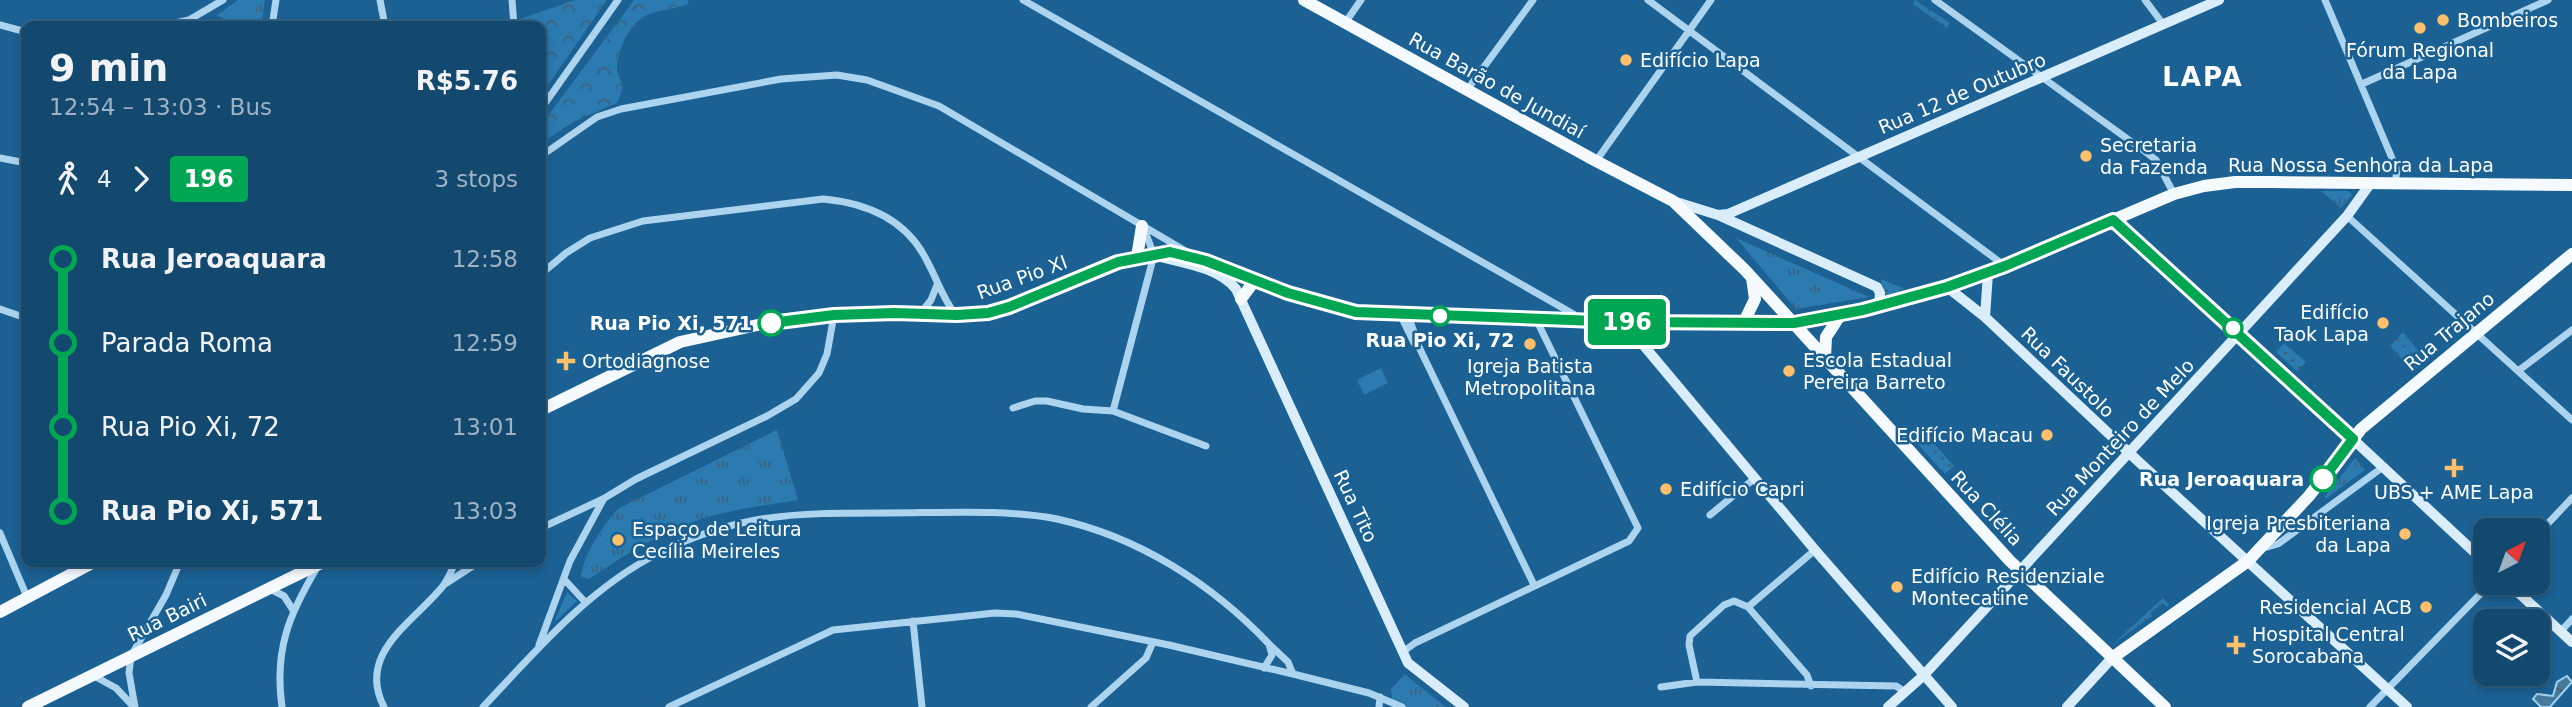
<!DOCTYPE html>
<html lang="en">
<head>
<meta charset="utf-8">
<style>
	:root { --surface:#14496f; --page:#215377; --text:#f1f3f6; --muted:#9db2c3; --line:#336182 }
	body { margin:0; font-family:"DejaVu Sans",sans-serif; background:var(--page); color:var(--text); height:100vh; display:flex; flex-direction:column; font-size:26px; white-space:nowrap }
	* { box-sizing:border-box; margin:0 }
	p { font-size:23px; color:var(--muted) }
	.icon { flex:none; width:38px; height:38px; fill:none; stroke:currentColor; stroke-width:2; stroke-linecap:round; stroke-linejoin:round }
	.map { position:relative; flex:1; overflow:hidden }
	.sheet { position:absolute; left:21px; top:21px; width:525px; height:546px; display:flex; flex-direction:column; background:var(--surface); border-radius:14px; box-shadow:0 4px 10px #0003,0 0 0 2px var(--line) }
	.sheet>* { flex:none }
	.badge { padding:0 14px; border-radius:5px; font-size:24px; line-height:46px }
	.needle { width:46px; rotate:41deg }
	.fabs { position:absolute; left:2473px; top:518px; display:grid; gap:14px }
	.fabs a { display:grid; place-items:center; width:77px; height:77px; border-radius:14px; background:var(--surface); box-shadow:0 4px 10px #0003,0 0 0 2px var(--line); font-size:35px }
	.map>.badge { position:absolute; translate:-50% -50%; box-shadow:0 0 0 4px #fff }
	.legs { display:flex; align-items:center; gap:10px; height:77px; padding:0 28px; font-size:23px }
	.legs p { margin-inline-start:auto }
	.summary { display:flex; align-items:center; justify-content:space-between; height:119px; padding:0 28px }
	h1 { font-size:38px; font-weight:600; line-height:52px }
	ul { padding:0 28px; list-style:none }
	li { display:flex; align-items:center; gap:24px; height:84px; font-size:26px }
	li i { display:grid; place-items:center; width:10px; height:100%; margin:0 9px; background:currentColor }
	li i::after { content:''; width:18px; height:18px; margin:-9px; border:5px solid; border-radius:50%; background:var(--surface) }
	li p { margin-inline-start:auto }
	li:first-child i { background:linear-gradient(#0000 50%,currentColor 0) }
	li:last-child i { background:linear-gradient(currentColor 50%,#0000 0) }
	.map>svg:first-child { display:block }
</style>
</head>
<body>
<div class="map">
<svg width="2572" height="707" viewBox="0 0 2572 707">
	<defs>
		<pattern id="grass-tufts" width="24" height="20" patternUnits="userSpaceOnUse" patternTransform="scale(1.75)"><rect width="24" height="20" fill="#2b7ab0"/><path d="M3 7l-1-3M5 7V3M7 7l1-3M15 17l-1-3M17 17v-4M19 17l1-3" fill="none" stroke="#3c637e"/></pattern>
		<pattern id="forest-crowns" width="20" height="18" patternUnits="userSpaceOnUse" patternTransform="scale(1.75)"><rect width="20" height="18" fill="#2b7ab0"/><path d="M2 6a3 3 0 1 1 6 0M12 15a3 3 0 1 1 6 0" fill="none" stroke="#3c637e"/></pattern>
		<pattern id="garden-dots" width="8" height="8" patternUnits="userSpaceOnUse" patternTransform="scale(1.75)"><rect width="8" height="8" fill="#2b7ab0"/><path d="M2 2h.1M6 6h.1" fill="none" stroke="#3c637e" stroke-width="1.8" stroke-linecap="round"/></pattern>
		<pattern id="water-waves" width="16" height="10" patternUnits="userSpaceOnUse" patternTransform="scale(1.75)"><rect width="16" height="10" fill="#47799c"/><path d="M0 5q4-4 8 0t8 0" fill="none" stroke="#4a6274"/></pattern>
	</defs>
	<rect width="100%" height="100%" fill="#1b6194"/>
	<!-- grass -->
	<path fill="url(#grass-tufts)" d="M238,0H265L261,26H236L217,15Z
		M2321,191H2348L2352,195L2341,208Z
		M1736,238L1869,297L1796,309Z
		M777,430L798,500C776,504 754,506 733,511C680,521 634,548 591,578L587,579L581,576C583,556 605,521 619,508Z
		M2355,458L2365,470L2325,499V496Z
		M567,592L577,601L556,621L555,620Z
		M1405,674L1408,677L1446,707H1393L1391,689Z"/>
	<!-- forest -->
	<path fill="url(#forest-crowns)" d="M575,0H607L541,95V26H520V19Z
		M634,0H687L689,3C681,9 660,9 647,15C630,23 619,47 617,65C616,73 622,79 622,87C622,91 619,98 617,103L575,121L541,143V125Z"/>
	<!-- garden -->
	<path fill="url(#garden-dots)" d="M1915,0L1950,23L1947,28L1913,4Z
		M1881,279L1903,288L1904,292L1887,298L1884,296Z
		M2403,332L2426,360L2413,371L2390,346Z
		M2284,343L2306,362L2297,371L2276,352Z
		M1923,431L1954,466L1945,474L1914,440Z
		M2163,598L2169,605L2167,607L2163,603L2150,613L2152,616L2113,644Z"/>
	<!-- pitch -->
	<path fill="#2b7ab0" d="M1381,368L1388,383L1364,395L1357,380Z"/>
	<!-- water -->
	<path fill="url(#water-waves)" stroke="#9fd1f1" stroke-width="2" d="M2567,676L2572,682L2550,707H2541L2533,699L2537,694L2553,696L2557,682Z"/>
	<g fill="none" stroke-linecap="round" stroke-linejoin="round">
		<!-- street -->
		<path stroke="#acd4ef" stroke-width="7" d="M380,0L385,26
			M512,0L514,26
			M1023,0L1582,319
			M1648,0L2005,266
			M1935,0L2147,153L2156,160L2174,194
			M2145,0L2163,24
			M2325,0L2397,170L2395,184
			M189,20L208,26
			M1345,23L1361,0
			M0,25L26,32
			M162,26L189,20L223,0
			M272,26L276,0
			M2362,84L2548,0
			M1467,90L1533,0
			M541,109L618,0
			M541,156L597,117L621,109L781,79L837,75L867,80L939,106L1189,253
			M0,158L26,163
			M1596,161L1711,0
			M2347,216L2572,420
			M541,274L566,253L590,238L643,221L823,199C867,203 907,220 927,261C937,279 942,297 955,314
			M0,309L26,318
			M921,313L931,300L937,285
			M1400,314L1414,343L1418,345L1534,585
			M1408,315L1418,344
			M2518,371L2572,330
			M1013,408L1035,401H1047L1083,409L1113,411L1206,446
			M1113,411L1154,255L1144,229
			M1710,515L1755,478
			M541,528L603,499L636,479L767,416L796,399L819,373L827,354L834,315
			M0,533L27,597
			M2538,534L2572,498
			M2260,549L2278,544L2383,467
			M564,579L586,603
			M445,584L479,562
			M270,589L284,596L293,610
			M1748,607L1815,550
			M913,621L922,707
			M2561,631L2572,619
			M539,645L570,561L603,500
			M1404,651L1415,643L1629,541L1638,528L1536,319
			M1264,668L1272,655L1269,644L1288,662L1293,674
			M94,676L116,688L131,704
			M1697,682L1689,645L1690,636L1724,605L1734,601L1748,607L1807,675L1811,686
			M1661,687L1697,682L1896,686L1905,692
			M135,707L129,673L131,656L166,595L180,562
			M282,707C274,650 289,614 318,566
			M384,707C356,653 414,622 443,586C448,579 452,570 455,562
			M483,707C535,652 588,589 657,554C740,512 798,513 888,513C940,513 1006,509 1057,519C1139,537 1212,584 1269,644
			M669,707L833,630L995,613L1016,614L1169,645L1293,674L1369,693L1402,707
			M1091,707L1146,658L1153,642
			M1379,707L1380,697
			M2370,707L2491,583"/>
		<!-- secondary -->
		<path stroke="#daedfb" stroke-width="10" d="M1673,201L1718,215L1877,287L1880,293L1879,306
			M1718,215L1728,214L2219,0
			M2113,220L2240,334L2485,562
			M1157,256C1183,263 1218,267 1236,289L1408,663L1464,707
			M1947,287L1985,317L2140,463L2407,707
			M1985,317L1988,273
			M1624,322L1815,550L1952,707
			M2508,583L2572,642
			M1888,707L1923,676L2347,216L2370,184
			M2067,707L2112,658"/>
		<!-- primary -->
		<path stroke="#f5faff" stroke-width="12" d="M1304,0L1596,161L1673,201L1745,270L2010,561L2165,707
			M1137,257L1142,226
			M1241,299L1255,280
			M1743,324L1755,299L1752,278
			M1825,359L1826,337L1841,314
			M541,410L680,342L762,324L834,315L895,313L957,315L988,313L1009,307L1118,262L1170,252L1206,261L1288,293L1356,312L1624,322L1794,323L1879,306L1947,287L2005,266L2174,194L2204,186L2235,182H2273L2572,185
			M0,612L94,562
			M2112,658L2248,561L2309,496L2361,429L2572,254
			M28,707L323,562"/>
	</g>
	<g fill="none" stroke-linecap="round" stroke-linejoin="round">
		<!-- line-1 casing -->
		<g stroke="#fff" stroke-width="16">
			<path id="line-1" d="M771,323L834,315L895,313L957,315L988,313L1009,307L1118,262L1170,252L1206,261L1288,293L1356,312L1624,322L1794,323L1863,310L1947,287L2005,266L2113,220L2353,439L2323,479"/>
		</g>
		<!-- line-1 -->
		<use href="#line-1" stroke="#00a651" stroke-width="10"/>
	</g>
	<!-- markers -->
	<g fill="#ffbf6b" stroke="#1b6194" stroke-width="2.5">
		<circle cx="2443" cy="20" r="7"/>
		<circle cx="2420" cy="28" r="7"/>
		<circle cx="1626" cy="60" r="7"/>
		<circle cx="2086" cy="156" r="7"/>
		<circle cx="2383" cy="323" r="7"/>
		<circle cx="1530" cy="344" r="7"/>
		<path d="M562.5 350.5h7v7h7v7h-7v7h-7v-7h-7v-7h7z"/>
		<circle cx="1789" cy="371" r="7"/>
		<circle cx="2047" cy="435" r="7"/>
		<path d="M2450.5 457.5h7v7h7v7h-7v7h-7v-7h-7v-7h7z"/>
		<circle cx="1666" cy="489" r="7"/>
		<circle cx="2405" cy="534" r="7"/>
		<circle cx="618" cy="540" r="7"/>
		<circle cx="1897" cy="587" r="7"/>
		<circle cx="2426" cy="607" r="7"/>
		<path d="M2232.5 634.5h7v7h7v7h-7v7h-7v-7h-7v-7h7z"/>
	</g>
	<g fill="#fff" stroke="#00a651" stroke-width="3.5">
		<circle cx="1440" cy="316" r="9"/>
		<circle cx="771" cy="323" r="12"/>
		<circle cx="2233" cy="328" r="9"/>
		<circle cx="2323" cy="479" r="12"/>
	</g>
	<g text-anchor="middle" stroke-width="5" stroke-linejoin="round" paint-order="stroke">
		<!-- poi labels -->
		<g font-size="19" fill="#fff" stroke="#1b6194" text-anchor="start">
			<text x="2457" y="27">Bombeiros</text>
			<text x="2420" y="57" text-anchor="middle">Fórum Regional<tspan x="2420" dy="22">da Lapa</tspan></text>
			<text x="1640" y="67">Edifício Lapa</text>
			<text x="2100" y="152">Secretaria<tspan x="2100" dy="22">da Fazenda</tspan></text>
			<text x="2369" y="319" text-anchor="end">Edifício<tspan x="2369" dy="22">Taok Lapa</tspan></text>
			<text x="1803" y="367">Escola Estadual<tspan x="1803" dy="22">Pereira Barreto</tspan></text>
			<text x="582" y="368">Ortodiagnose</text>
			<text x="1530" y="373" text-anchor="middle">Igreja Batista<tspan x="1530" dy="22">Metropolitana</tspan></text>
			<text x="2033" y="442" text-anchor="end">Edifício Macau</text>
			<text x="1680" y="496">Edifício Capri</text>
			<text x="2454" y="499" text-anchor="middle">UBS + AME Lapa</text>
			<text x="2391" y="530" text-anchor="end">Igreja Presbiteriana<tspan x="2391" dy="22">da Lapa</tspan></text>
			<text x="632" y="536">Espaço de Leitura<tspan x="632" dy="22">Cecília Meireles</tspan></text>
			<text x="1911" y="583">Edifício Residenziale<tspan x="1911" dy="22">Montecatine</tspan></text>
			<text x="2412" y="614" text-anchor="end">Residencial ACB</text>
			<text x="2252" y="641">Hospital Central<tspan x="2252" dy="22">Sorocabana</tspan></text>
		</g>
		<!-- street labels -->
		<g font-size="19" fill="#fff" stroke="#1b6194">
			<text transform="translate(1497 85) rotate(29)" y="7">Rua Barão de Jundiaí</text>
			<text transform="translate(1962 93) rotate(-23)" y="7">Rua 12 de Outubro</text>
			<text x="2361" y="172">Rua Nossa Senhora da Lapa</text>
			<text transform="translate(1022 277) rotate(-20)" y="7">Rua Pio XI</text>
			<text transform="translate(2449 331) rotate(-40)" y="7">Rua Trajano</text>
			<text transform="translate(2068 372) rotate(44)" y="7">Rua Faustolo</text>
			<text transform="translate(2120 437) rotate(-47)" y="7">Rua Monteiro de Melo</text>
			<text transform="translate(1356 506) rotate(65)" y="7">Rua Tito</text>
			<text transform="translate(1987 508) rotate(47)" y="7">Rua Clélia</text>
			<text transform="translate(167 617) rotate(-26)" y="7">Rua Bairi</text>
		</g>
		<!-- stop labels -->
		<g font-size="19" font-weight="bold" fill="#fff" stroke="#1b6194" text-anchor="end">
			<text x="752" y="330">Rua Pio Xi, 571</text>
			<text x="1440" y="347" text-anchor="middle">Rua Pio Xi, 72</text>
			<text x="2304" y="486">Rua Jeroaquara</text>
		</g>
		<!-- district labels -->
		<g font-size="26" font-weight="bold" letter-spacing="2" fill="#fff" stroke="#1b6194">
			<text x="2203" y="86">LAPA</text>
		</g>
	</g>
</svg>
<div class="fabs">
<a><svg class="needle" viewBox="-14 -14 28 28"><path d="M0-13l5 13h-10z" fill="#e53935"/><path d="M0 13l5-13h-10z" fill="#9db2c3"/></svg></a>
<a><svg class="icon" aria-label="layers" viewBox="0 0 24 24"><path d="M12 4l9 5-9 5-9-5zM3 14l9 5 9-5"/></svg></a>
</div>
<b class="badge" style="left:1627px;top:322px;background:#00a651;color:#fff">196</b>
<section class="sheet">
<div class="summary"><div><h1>9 min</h1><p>12:54 – 13:03 · Bus</p></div><b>R$5.76</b></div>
<div class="legs"><svg class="icon" aria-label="walk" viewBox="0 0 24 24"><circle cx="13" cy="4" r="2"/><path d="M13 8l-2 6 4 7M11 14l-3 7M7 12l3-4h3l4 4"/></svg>4<svg class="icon" aria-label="forward" viewBox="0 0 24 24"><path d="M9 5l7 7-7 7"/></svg><b class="badge" style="background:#00a651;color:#fff">196</b><p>3 stops</p></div>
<ul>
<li><i style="color:#00a651"></i><b>Rua Jeroaquara</b><p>12:58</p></li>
<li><i style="color:#00a651"></i><span>Parada Roma</span><p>12:59</p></li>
<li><i style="color:#00a651"></i><span>Rua Pio Xi, 72</span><p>13:01</p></li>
<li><i style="color:#00a651"></i><b>Rua Pio Xi, 571</b><p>13:03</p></li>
</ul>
</section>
</div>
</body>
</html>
